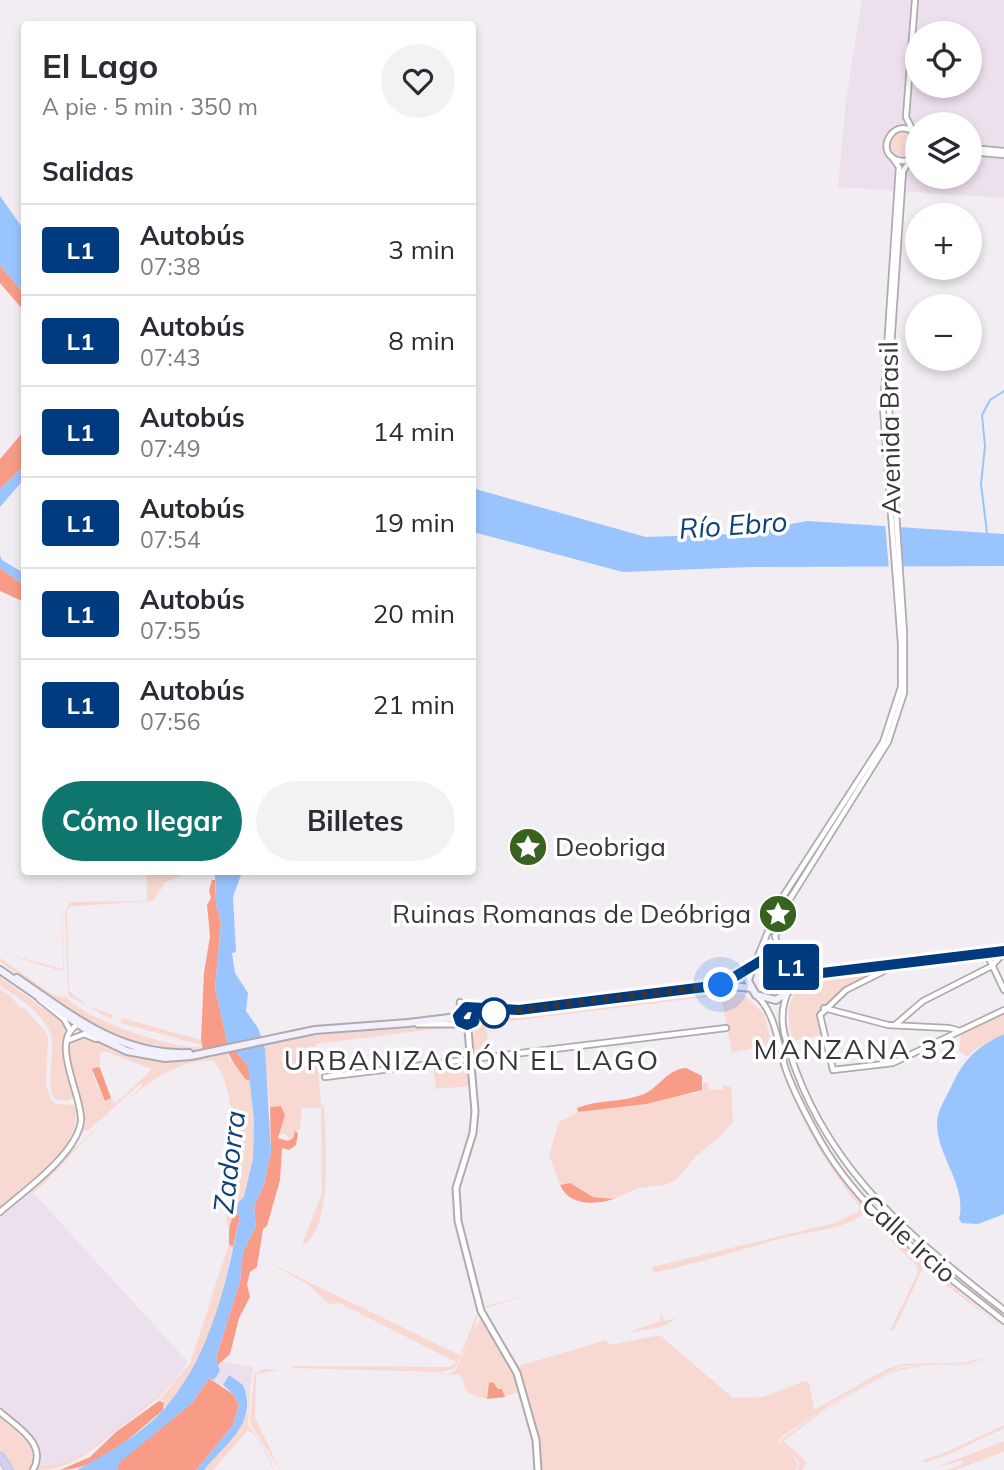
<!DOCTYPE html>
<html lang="es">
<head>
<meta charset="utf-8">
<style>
	:root { --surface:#fff; --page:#f2f2f3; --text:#2b2b33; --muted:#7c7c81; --line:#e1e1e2; --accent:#0f766e }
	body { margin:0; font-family:Mulish,sans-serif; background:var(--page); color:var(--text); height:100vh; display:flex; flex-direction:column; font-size:26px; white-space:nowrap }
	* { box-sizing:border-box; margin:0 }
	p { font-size:23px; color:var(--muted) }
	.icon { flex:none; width:38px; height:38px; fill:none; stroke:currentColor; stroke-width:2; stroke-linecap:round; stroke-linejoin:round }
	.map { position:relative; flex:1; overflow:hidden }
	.details { position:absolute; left:21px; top:21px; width:455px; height:854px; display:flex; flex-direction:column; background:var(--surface); border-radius:7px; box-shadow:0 4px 10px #0003 }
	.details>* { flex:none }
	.badge { padding:0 14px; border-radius:5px; font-size:24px; line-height:46px }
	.fabs { position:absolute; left:905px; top:21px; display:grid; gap:14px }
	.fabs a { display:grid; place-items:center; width:77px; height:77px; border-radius:50%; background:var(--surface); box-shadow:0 4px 10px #0003; font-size:35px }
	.you { position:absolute; width:35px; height:35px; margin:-18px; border:5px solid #fff; border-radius:50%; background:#1a73e8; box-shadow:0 0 0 10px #1a73e833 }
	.map>.badge { position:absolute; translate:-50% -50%; box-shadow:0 0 0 4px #fff }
	h2 { padding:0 21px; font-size:26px; line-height:63px }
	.round { display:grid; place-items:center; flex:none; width:74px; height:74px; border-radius:37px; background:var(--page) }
	.head { display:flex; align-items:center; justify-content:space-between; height:119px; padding:0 21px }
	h1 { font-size:33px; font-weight:700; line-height:52px }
	.action { display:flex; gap:14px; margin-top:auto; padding:14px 21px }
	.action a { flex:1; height:80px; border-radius:42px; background:var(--accent); color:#fff; font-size:28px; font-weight:700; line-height:80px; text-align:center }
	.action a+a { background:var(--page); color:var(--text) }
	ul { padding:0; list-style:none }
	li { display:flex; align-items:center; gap:21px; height:91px; padding:0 21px; border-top:2px solid var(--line) }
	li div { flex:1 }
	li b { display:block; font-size:26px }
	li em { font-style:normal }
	li .badge { min-width:77px; font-weight:700; text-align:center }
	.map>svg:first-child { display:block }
</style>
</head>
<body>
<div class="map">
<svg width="1004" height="1470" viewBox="0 0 1004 1470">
	<rect width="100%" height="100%" fill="#f2edf3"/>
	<!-- built -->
	<path fill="#ece0ec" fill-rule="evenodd" d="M862,0H1004V198L838,187L846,99ZM917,33H970V86H917ZM917,124H970V177H917Z
		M26,1185L188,1362L159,1398L96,1447L68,1463L51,1468L33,1463V1451L28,1440L0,1416V1209Z
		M224,1362L253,1367L250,1391L247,1394L243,1385L228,1375L223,1385L214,1381L220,1371L218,1365Z"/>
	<!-- green -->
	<path fill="#f8d9d2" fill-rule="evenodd" d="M891 144a12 12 0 1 1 24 0a12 12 0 1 1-24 0Z
		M61,872L64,969L61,971L12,956L0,947L11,955L63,969Z
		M147,872L184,874L166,882L153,901L76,906L69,907L67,912L69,991L88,1006L113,1015L111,1019L69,996L68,992L65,912L70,902L147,901Z
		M0,958L50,993L64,998V995C82,1019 173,1050 203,1047V1050C114,1056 68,1009 0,962Z
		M870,973L820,1009L818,1017L822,1035L793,1041C774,976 822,979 870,973Z
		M0,977L65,1024V1066L75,1096L69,1101L56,1100L51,1093C49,1076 52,1059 52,1042C51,1019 18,996 0,986Z
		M0,989L11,996L20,1008L23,1007L45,1031L48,1038L46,1085L51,1100L56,1104L76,1105C83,1149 29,1183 0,1209Z
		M721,991L742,993L764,1014L772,1043L806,1123L829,1163L858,1200L889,1233L1004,1329L923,1268L894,1330L890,1331L918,1272L917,1266L864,1214C838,1232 804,1231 775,1240C734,1252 695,1264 653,1273L652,1267L835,1223L859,1211L860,1207C819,1156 793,1106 772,1044L732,1053L721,995L486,1024L489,1054L478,1055C471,1045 472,1032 478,1021Z
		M1004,1013V1034L974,1050L968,1057L959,1051L961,1034Z
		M122,1018L201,1040L202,1045L120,1023Z
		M446,1026L450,1027L316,1044L321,1105L324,1106C325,1136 334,1232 302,1245L322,1193L321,1108H302L300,1129L295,1132L291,1140L285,1134H278L285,1115L281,1106L270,1107L263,1044L332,1033Z
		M81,1035C94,1038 105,1047 117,1052C154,1066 190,1061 227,1052L229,1060L237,1065L245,1079L250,1081L254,1120L253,1158L244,1197L237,1203L229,1230C222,1216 230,1203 233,1188C238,1159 234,1080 213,1061C152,1056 84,1145 42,1185L33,1193L30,1190L143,1085L141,1083L89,1130L81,1131C88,1100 60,1065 73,1040ZM104,1051L152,1069L115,1104L111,1098L108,1099C99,1093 94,1080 92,1069L100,1068V1053Z
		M467,1065L473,1122L455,1200L479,1311L474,1331L455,1368L440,1372L293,1368L292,1366L450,1367L456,1362L339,1303L329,1304L309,1285L259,1258L460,1355L477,1314L451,1194L470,1132V1086L436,1089L433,1068Z
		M703,1082L708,1083L709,1089L723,1090V1085L731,1087L733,1122L720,1137L697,1155L676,1180L664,1185L638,1188L614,1199L593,1197L570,1184L560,1185L549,1155L559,1122L578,1112L696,1093L702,1090Z
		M229,1244L233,1247C222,1288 215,1336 192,1373C185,1385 174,1396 166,1407L159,1401L190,1363Z
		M553,1288L482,1309C493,1330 507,1346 519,1366L606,1340L609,1345L660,1335L733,1398L764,1397L804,1381L809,1382L814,1410L887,1369L902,1364L964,1363L1004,1352L967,1364L900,1366L832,1403L781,1437L778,1442L786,1449L780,1443L782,1439L820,1411L892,1371C916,1362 941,1368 966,1365C979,1364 993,1358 1004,1356L973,1365L920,1366L892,1372L826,1409L783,1441L807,1462L802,1470H798L799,1461L790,1451L798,1464L796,1470H539C541,1444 525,1382 512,1360C501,1341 489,1324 480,1304L483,1307Z
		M661,1312L664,1321L678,1318L662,1327L627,1333L660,1321Z
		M481,1317L515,1372L535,1440L537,1470L534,1439L518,1392L505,1397L502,1389H487V1399L468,1393L460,1375L409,1373L447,1374L455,1371Z
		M186,1366C164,1395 150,1404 122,1425C95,1446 75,1470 38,1470L39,1465C69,1470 100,1442 120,1425C147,1404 163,1394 186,1366Z
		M263,1369L279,1370L256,1374L255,1417L280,1470L250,1423L254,1375Z
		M250,1391L248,1425L261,1442L275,1470C266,1460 263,1439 248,1430L213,1470H204L248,1413L247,1394Z
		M0,1416L28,1440L34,1457L29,1470H14L0,1449Z
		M1004,1425V1428L952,1453L924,1463L923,1460L949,1451Z
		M1004,1441V1452L955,1470H946L963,1464L962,1460L929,1470Z"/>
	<!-- forest -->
	<path fill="#f99c87" d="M0,265L24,294V311L0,283Z
		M24,431V466L0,489V459Z
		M0,568L24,585V602L0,591Z
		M212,880H215L216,904L221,922L215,988L227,1041L248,1066L250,1081L245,1079C237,1066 229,1059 225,1044L203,1050L201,1040L204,973L210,936L207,905L211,898L209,891Z
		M97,1067L100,1068L111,1098L105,1101L92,1069Z
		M686,1068L702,1076V1090L646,1104L578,1112L577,1108C599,1099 622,1103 644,1094C661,1086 666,1070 686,1068Z
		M281,1106L285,1115L278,1138L288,1141L293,1138L295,1131L298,1133L296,1145L289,1150L282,1148L280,1180L267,1226L263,1229L257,1267L250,1272L247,1284L250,1297L239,1318L230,1354L218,1365L216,1358L240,1281L243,1252L256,1226L254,1207L264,1184L271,1152L270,1107Z
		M570,1183L593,1197L614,1199C594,1205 569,1206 560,1185Z
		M237,1213L240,1216L233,1247L229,1244C229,1234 228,1219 237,1213Z
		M209,1378L234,1395L239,1406L233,1425L196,1470H117L119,1462L192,1403Z
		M493,1382L498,1389H502L505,1397L487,1399L489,1383Z
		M159,1401L164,1403L163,1410C134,1434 99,1470 60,1470L90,1457L116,1432Z"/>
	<!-- water -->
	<path fill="#9ac4fd" d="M0,196L24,230V294L0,265Z
		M24,466V479L0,507V489Z
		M472,488L646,537L734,534L808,521L1004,534V566L750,567L623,572L473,532Z
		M0,555L2,560L24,573V585L0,568Z
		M242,872L233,897L236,952L232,953L235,973L248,993L246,1011L258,1028L265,1049L271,1152L264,1184L254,1207L256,1226L243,1252L240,1281L216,1358L220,1371L214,1380L209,1378L192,1403L120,1462L117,1470H77C107,1453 141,1435 164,1409C211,1356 226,1283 240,1216L237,1213V1203L244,1197L253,1158L254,1120L248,1066L227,1041L215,988L221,922L216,904L215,873Z
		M1004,1034V1214L978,1224L962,1223L959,1219C968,1182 931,1151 938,1115C941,1105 948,1094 952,1085C964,1059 978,1046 1004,1034Z
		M229,1375L243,1385C259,1423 225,1444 204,1470H196L233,1425L239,1406L234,1395L223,1385Z"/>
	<!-- pier -->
	<path fill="#f2edf3" d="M885,523L900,524L903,570H889Z"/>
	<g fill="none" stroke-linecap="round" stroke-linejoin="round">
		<!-- stream -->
		<path stroke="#9ac4fd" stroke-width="2" d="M987,533L981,484L985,446L982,415L990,400L1004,391"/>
		<!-- minor casing -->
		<g stroke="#afaaaf" stroke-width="8">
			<path id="minor" d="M913,131L906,117L915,0
				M917,136C897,112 872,151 897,160C906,163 912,159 917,153
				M970,148L1004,151
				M970,152L1004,155
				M987,954L1004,990
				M781,958L775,936L785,907L888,742L904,693V633L888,392L903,171L912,158
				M755,963L782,898L883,742L901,687V644L883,409L899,167L891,156
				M886,966L884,971L846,990L820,1015L833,1070L893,1063L1004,1010
				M788,992C776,1019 786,1041 795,1068C835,1178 915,1240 1004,1310
				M757,996C776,1014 778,1045 786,1070C795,1095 808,1119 821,1142C865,1218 937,1267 1004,1321
				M39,999L64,1019L70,1030
				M824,1008L888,1025L949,1028L960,1031
				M459,1013L460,1002L465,1007
				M895,1025L923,1001L992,966L1004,952
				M69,1040L84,1034L96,1039
				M325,1077L726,1028
				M0,1212C24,1191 77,1154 81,1121C83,1097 49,1041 77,1025
				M0,1412C17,1427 48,1444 33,1470"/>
		</g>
		<!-- tertiary casing -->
		<g stroke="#afaaaf" stroke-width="9">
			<path id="tertiary" d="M468,1007L473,1010L476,1017L472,1023L465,1025L458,1017L463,1008C477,1006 491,1008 505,1009
				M418,1024H461
				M468,1030L475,1111L473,1133L456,1188L458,1221L481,1311L517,1373L536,1440L538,1470"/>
		</g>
		<!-- secondary casing -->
		<g stroke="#afaaaf" stroke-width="10">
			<path id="secondary" d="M789,966L822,973L1004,951
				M0,970L97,1037L127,1051L165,1058L191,1056L315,1030L408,1023L721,985L751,988
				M17,978C71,1015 120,1056 189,1053
				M723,984C745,975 774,937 792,972L789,991L776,1000L756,995L748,981L752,967
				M790,990L817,974"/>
		</g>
		<!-- motorway casing -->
		<g stroke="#cbcbcb" stroke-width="10">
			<path id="motorway" d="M0,1456L9,1470"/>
		</g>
		<!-- minor -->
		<use href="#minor" stroke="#fff" stroke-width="4.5"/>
		<!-- tertiary -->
		<use href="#tertiary" stroke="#fff" stroke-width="5"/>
		<!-- secondary -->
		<use href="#secondary" stroke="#f2f0fd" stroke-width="6"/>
		<!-- motorway -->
		<use href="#motorway" stroke="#d3cef7" stroke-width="7"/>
	</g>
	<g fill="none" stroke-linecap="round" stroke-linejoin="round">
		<!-- line casing -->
		<g stroke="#fff" stroke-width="16">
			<path id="line" d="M494,1013L476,1015L474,1022L467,1025L460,1022L458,1016L466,1007L519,1010L721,985L767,957L781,959L800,970L822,973L1004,951"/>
		</g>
		<!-- line -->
		<use href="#line" stroke="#003b80" stroke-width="10"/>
		<!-- walk -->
		<path stroke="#383638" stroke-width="7" stroke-dasharray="0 12.6" d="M494,1013L721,985"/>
	</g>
	<!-- icons -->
	<defs>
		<g id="sight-disc" transform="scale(2.0125)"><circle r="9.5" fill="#38621f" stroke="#fff"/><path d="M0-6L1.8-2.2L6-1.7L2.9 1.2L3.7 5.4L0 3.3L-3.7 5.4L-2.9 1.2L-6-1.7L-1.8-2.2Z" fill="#fff"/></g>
	</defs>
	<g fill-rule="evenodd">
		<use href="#sight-disc" x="528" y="847"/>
		<use href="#sight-disc" x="778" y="914"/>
	</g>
	<!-- markers -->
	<circle fill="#fff" stroke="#003b80" stroke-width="3.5" cx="494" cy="1013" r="14"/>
	<g text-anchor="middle" stroke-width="7" stroke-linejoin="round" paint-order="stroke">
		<!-- street labels -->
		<g font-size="26" fill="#383638" stroke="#fff">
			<text transform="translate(890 428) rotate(-91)" y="9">Avenida Brasil</text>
			<text transform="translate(909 1239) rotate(42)" y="9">Calle Ircio</text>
		</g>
		<!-- poi labels -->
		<g font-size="26" fill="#383638" stroke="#fff" text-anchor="start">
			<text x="555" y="856">Deobriga</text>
			<text x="751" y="923" text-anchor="end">Ruinas Romanas de Deóbriga</text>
		</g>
		<!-- water labels -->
		<g font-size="28" font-style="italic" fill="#0e407e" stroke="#fff">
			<text transform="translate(733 525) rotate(-4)" y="10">Río Ebro</text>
			<text transform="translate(229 1162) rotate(-83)" y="10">Zadorra</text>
		</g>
		<!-- neighbourhood labels -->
		<g font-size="28" letter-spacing="2" fill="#383638" stroke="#fff">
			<text x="856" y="1059">MANZANA 32</text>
			<text x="472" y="1070">URBANIZACIÓN EL LAGO</text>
		</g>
	</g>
</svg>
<div class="fabs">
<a><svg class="icon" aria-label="locate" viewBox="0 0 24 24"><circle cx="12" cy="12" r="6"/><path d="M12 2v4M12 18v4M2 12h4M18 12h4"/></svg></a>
<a><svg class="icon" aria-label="layers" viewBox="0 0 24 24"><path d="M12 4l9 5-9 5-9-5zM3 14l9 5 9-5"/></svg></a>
<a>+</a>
<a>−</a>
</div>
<div class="you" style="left:721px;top:985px"></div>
<b class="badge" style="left:791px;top:967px;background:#003b80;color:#fff">L1</b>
<section class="details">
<div class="head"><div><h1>El Lago</h1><p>A pie · 5 min · 350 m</p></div><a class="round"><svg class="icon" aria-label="heart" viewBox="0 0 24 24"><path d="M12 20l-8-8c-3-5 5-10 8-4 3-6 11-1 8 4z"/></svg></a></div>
<h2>Salidas</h2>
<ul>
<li><span class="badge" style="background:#003b80;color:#fff">L1</span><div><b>Autobús</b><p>07:38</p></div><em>3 min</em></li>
<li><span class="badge" style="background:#003b80;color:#fff">L1</span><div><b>Autobús</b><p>07:43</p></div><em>8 min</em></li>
<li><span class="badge" style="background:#003b80;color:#fff">L1</span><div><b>Autobús</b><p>07:49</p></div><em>14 min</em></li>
<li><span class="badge" style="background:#003b80;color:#fff">L1</span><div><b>Autobús</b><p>07:54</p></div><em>19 min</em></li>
<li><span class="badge" style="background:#003b80;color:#fff">L1</span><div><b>Autobús</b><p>07:55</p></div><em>20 min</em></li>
<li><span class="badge" style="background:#003b80;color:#fff">L1</span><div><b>Autobús</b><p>07:56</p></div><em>21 min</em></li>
</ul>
<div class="action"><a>Cómo llegar</a><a>Billetes</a></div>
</section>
</div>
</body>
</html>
